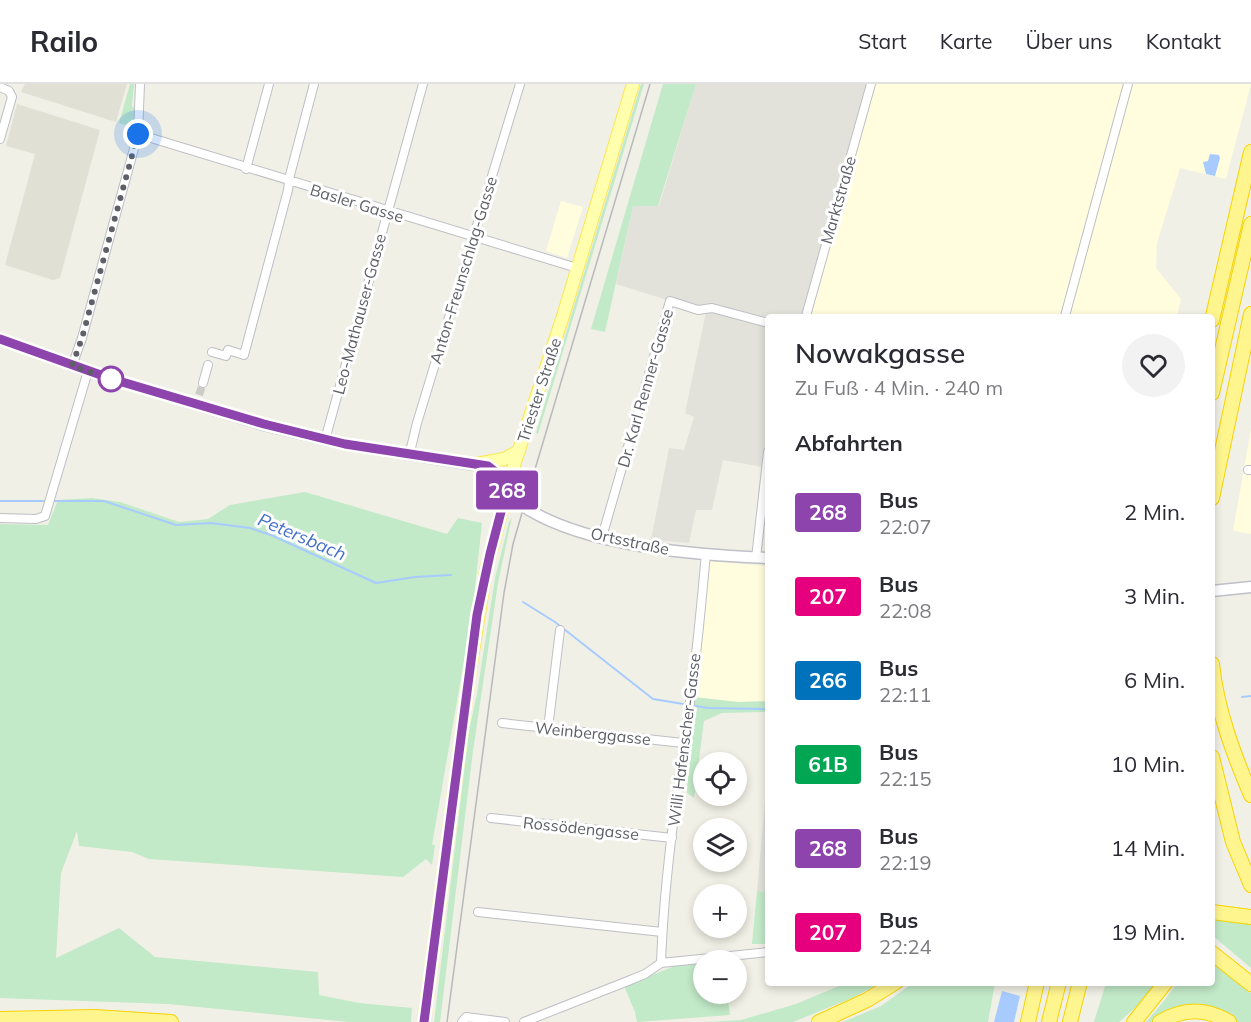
<!DOCTYPE html>
<html lang="de">
<head>
<meta charset="utf-8">
<style>
	:root { --surface:#fff; --page:#f2f2f3; --text:#2b2b33; --muted:#7c7c81; --line:#e1e1e2 }
	body { margin:0; font-family:Mulish,sans-serif; background:var(--page); color:var(--text); height:100vh; display:flex; flex-direction:column; font-size:22px; white-space:nowrap }
	* { box-sizing:border-box; margin:0 }
	p { font-size:20px; color:var(--muted) }
	.icon { flex:none; width:33px; height:33px; fill:none; stroke:currentColor; stroke-width:2; stroke-linecap:round; stroke-linejoin:round }
	.map { position:relative; flex:1; overflow:hidden }
	.sheet { position:absolute; left:765px; top:230px; width:450px; height:672px; display:flex; flex-direction:column; background:var(--surface); border-radius:6px; box-shadow:0 3px 9px #0003 }
	.sheet>* { flex:none }
	.badge { padding:0 12px; border-radius:4px; font-size:21px; line-height:39px }
	.tools { position:absolute; left:693px; top:668px; display:grid; gap:12px }
	.tools a { display:grid; place-items:center; width:54px; height:54px; border-radius:50%; background:var(--surface); box-shadow:0 3px 9px #0003; font-size:30px }
	.you { position:absolute; width:30px; height:30px; margin:-15px; border:4px solid #fff; border-radius:50%; background:#1a73e8; box-shadow:0 0 0 9px #1a73e833 }
	.map>.badge { position:absolute; translate:-50% -50%; box-shadow:0 0 0 3px #fff }
	h2 { padding:0 30px; font-size:22px; line-height:54px }
	.round { display:grid; place-items:center; flex:none; width:63px; height:63px; border-radius:32px; background:var(--page) }
	.overview { display:flex; align-items:center; justify-content:space-between; height:102px; padding:0 30px }
	h1 { font-size:28px; font-weight:600; line-height:45px }
	ul { padding:0; list-style:none }
	li { display:flex; align-items:center; gap:18px; height:84px; padding:0 30px }
	li div { flex:1 }
	li b { display:block; font-size:22px }
	li em { font-style:normal }
	li .badge { min-width:66px; font-weight:700; text-align:center }
	header { display:flex; align-items:center; gap:36px; box-sizing:border-box; height:84px; padding:0 30px; background:var(--surface); border-bottom:2px solid var(--line) }
	header strong { font-size:28px }
	nav { display:flex; gap:33px; margin-inline-start:auto; font-size:21px }
	.map>svg:first-child { display:block }
</style>
</head>
<body>
<header>
<strong>Railo</strong>
<nav><a>Start</a><a>Karte</a><a>Über uns</a><a>Kontakt</a></nav>
</header>
<div class="map">
<svg width="1251" height="938" viewBox="0 0 1251 938">
	<rect width="100%" height="100%" fill="#f1f0e6"/>
	<!-- commercial -->
	<path fill="#fffddd" d="M869,0H1251L1226,95L1180,84L1157,159L1156,184L1181,215L1177,232H808Z
		M561,117L583,123L567,174L546,167Z
		M1251,345V450L1233,447Z
		M710,477L768,482V617L738,618L693,613Z"/>
	<!-- industrial -->
	<path fill="#e2e2db" d="M696,0H869L808,232H768V384L723,376L712,426H696L689,459L651,456L669,364L684,366L694,333L685,329L706,228L616,200L633,122H659Z
		M765,717L768,718V808L757,807Z"/>
	<!-- education -->
	<path fill="#e1e0d5" d="M25,0H127L116,38L21,8Z
		M17,20L100,46L60,194L53,196L5,181L35,70L6,62Z"/>
	<!-- green -->
	<path fill="#c2e9c8" d="M130,0H134L132,22L136,26L135,44L119,39Z
		M641,0H644L538,350L536,349L540,335Z
		M663,0H696L658,122H633L605,248L591,245Z
		M305,408L447,450L458,434L482,439L472,531L432,761H435L432,781L426,775L403,793L149,775L132,768L79,762L77,747L61,789L56,874L119,844L155,873L318,888L319,911L359,919L412,924L411,938H349L168,920L0,914V440L48,441L58,416L92,414L120,418L179,438L208,435L230,421Z
		M512,433L498,499L473,667L440,938H434L469,647L477,610L495,494L509,438Z
		M693,613L738,618L768,617V628L722,629L704,637L694,714L687,709Z
		M757,807L768,808V860H752Z
		M1212,835L1251,839V884L1212,851Z
		M1212,875L1251,909V938H1237L1219,926L1168,927L1151,938H1146L1164,917L1177,899L1212,898Z
		M703,878L704,909H727L730,931L637,938L635,928L624,902L675,882Z
		M846,899H880L852,914L793,938H706L741,936L796,920Z
		M913,899H995L988,938H843L881,922Z
		M1106,899V898L1156,899L1135,924L1119,938H1094Z"/>
	<!-- water -->
	<path fill="#a8cbff" d="M1210,70L1219,71L1220,74L1215,92L1206,90L1203,78L1208,77Z
		M1002,907L1020,912L1014,938H994Z"/>
	<g fill="none" stroke-linecap="round" stroke-linejoin="round">
		<!-- stream -->
		<path stroke="#a8cbff" stroke-width="2" d="M0,417H104L176,441L211,439L250,444L271,451L376,499L415,493L451,491
			M523,518L555,538L653,615L708,624L768,625
			M1242,613L1251,612"/>
		<!-- street-tunnel -->
		<path stroke="#ccccc6" stroke-width="8" stroke-dasharray="8 4" stroke-linecap="butt" d="M199,311L203,299"/>
		<!-- street casing -->
		<g stroke="#bebfc5" stroke-width="10">
			<path id="street" d="M0,3L9,7L12,13L0,55
				M138,50L577,184
				M246,85L269,0
				M806,232L871,0
				M1065,232L1128,0
				M212,268L226,272L228,266L244,271L288,106L290,91L314,0
				M72,282L82,254L138,50L140,0
				M203,299L208,281
				M325,356L423,0
				M409,372L417,339L520,0
				M1248,386H1251
				M0,434L36,435L45,432L88,287
				M602,453L670,217L698,226L712,224L768,239
				M756,474L768,368
				M502,639L683,659
				M548,644L560,546
				M491,734L672,754
				M478,828L662,848
				M661,879C664,794 677,708 689,624C697,573 701,521 706,470
				M462,938L466,933L505,938
				M524,938L628,897L645,890L661,879L768,868"/>
		</g>
		<!-- secondary casing -->
		<g stroke="#bfc0c8" stroke-width="13">
			<path id="secondary" d="M0,255L102,292L264,341L344,360L488,383C506,393 512,415 529,426C591,463 696,471 768,474
				M1212,507L1251,503"/>
		</g>
		<!-- primary casing -->
		<g stroke="#fae756" stroke-width="14">
			<path id="primary" d="M476,380L504,375L519,367
				M424,938L469,593L486,486L515,378L564,229L633,0"/>
		</g>
		<!-- highway casing -->
		<g stroke="#f7d300" stroke-width="16">
			<path id="highway" d="M1212,236L1251,68
				M1212,309L1251,140
				M1212,414L1251,230
				M1212,580C1217,626 1233,669 1251,711
				M1212,673L1233,758L1251,801
				M1212,828L1251,833
				M1212,869L1251,900
				M0,935L95,933L171,938
				M819,938L867,916L896,898
				M1028,938L1037,898
				M1049,938L1059,898
				M1070,938L1080,898
				M1134,938L1166,898
				M1160,938C1183,924 1207,924 1229,938"/>
		</g>
		<!-- street -->
		<use href="#street" stroke="#fff" stroke-width="8"/>
		<!-- secondary -->
		<use href="#secondary" stroke="#fff" stroke-width="10"/>
		<!-- primary -->
		<use href="#primary" stroke="#ffffad" stroke-width="12"/>
		<!-- highway -->
		<use href="#highway" stroke="#fff58f" stroke-width="14"/>
		<!-- tram -->
		<path stroke="#b9b9bb" stroke-width="1.5" d="M447,938L504,509L513,460L524,422L650,0"/>
	</g>
	<g fill="none" stroke-linecap="round" stroke-linejoin="round">
		<!-- line casing -->
		<g stroke="#fff" stroke-width="14">
			<path id="line" d="M0,255L112,295L264,340L345,360L488,382L502,393L508,401L490,470L477,531L424,938"/>
		</g>
		<!-- line -->
		<use href="#line" stroke="#8e44ad" stroke-width="9"/>
		<!-- walk -->
		<path stroke="#5e6068" stroke-width="6" stroke-dasharray="0 10.8" d="M111,295L72,282L82,254L138,50"/>
	</g>
	<!-- markers -->
	<circle fill="#fff" stroke="#8e44ad" stroke-width="3" cx="111" cy="295" r="12"/>
	<g text-anchor="middle" stroke-width="6" stroke-linejoin="round" paint-order="stroke">
		<!-- street labels -->
		<g font-size="16" fill="#5e6068" stroke="#fff">
			<text transform="translate(838 116) rotate(-74)" y="6">Marktstraße</text>
			<text transform="translate(357 119) rotate(17)" y="6">Basler Gasse</text>
			<text transform="translate(463 186) rotate(-73)" y="6">Anton-Freunschlag-Gasse</text>
			<text transform="translate(359 230) rotate(-75)" y="6">Leo-Mathauser-Gasse</text>
			<text transform="translate(645 304) rotate(-74)" y="6">Dr. Karl Renner-Gasse</text>
			<text transform="translate(539 306) rotate(-72)" y="6">Triester Straße</text>
			<text transform="translate(630 457) rotate(12)" y="6">Ortsstraße</text>
			<text transform="translate(593 649) rotate(6)" y="6">Weinberggasse</text>
			<text transform="translate(684 656) rotate(-83)" y="6">Willi Hafenscher-Gasse</text>
			<text transform="translate(581 744) rotate(6)" y="6">Rossödengasse</text>
		</g>
		<!-- water labels -->
		<g font-size="18" font-style="italic" fill="#426ecb" stroke="#fff">
			<text transform="translate(302 453) rotate(23)" y="6">Petersbach</text>
		</g>
	</g>
</svg>
<div class="tools">
<a><svg class="icon" aria-label="locate" viewBox="0 0 24 24"><circle cx="12" cy="12" r="6"/><path d="M12 2v4M12 18v4M2 12h4M18 12h4"/></svg></a>
<a><svg class="icon" aria-label="layers" viewBox="0 0 24 24"><path d="M12 4l9 5-9 5-9-5zM3 14l9 5 9-5"/></svg></a>
<a>+</a>
<a>−</a>
</div>
<div class="you" style="left:138px;top:50px"></div>
<b class="badge" style="left:507px;top:406px;background:#8e44ad;color:#fff">268</b>
<section class="sheet">
<div class="overview"><div><h1>Nowakgasse</h1><p>Zu Fuß · 4 Min. · 240 m</p></div><a class="round"><svg class="icon" aria-label="heart" viewBox="0 0 24 24"><path d="M12 20l-8-8c-3-5 5-10 8-4 3-6 11-1 8 4z"/></svg></a></div>
<h2>Abfahrten</h2>
<ul>
<li><span class="badge" style="background:#8e44ad;color:#fff">268</span><div><b>Bus</b><p>22:07</p></div><em>2 Min.</em></li>
<li><span class="badge" style="background:#e6007e;color:#fff">207</span><div><b>Bus</b><p>22:08</p></div><em>3 Min.</em></li>
<li><span class="badge" style="background:#0072bc;color:#fff">266</span><div><b>Bus</b><p>22:11</p></div><em>6 Min.</em></li>
<li><span class="badge" style="background:#00a651;color:#fff">61B</span><div><b>Bus</b><p>22:15</p></div><em>10 Min.</em></li>
<li><span class="badge" style="background:#8e44ad;color:#fff">268</span><div><b>Bus</b><p>22:19</p></div><em>14 Min.</em></li>
<li><span class="badge" style="background:#e6007e;color:#fff">207</span><div><b>Bus</b><p>22:24</p></div><em>19 Min.</em></li>
</ul>
</section>
</div>
</body>
</html>
